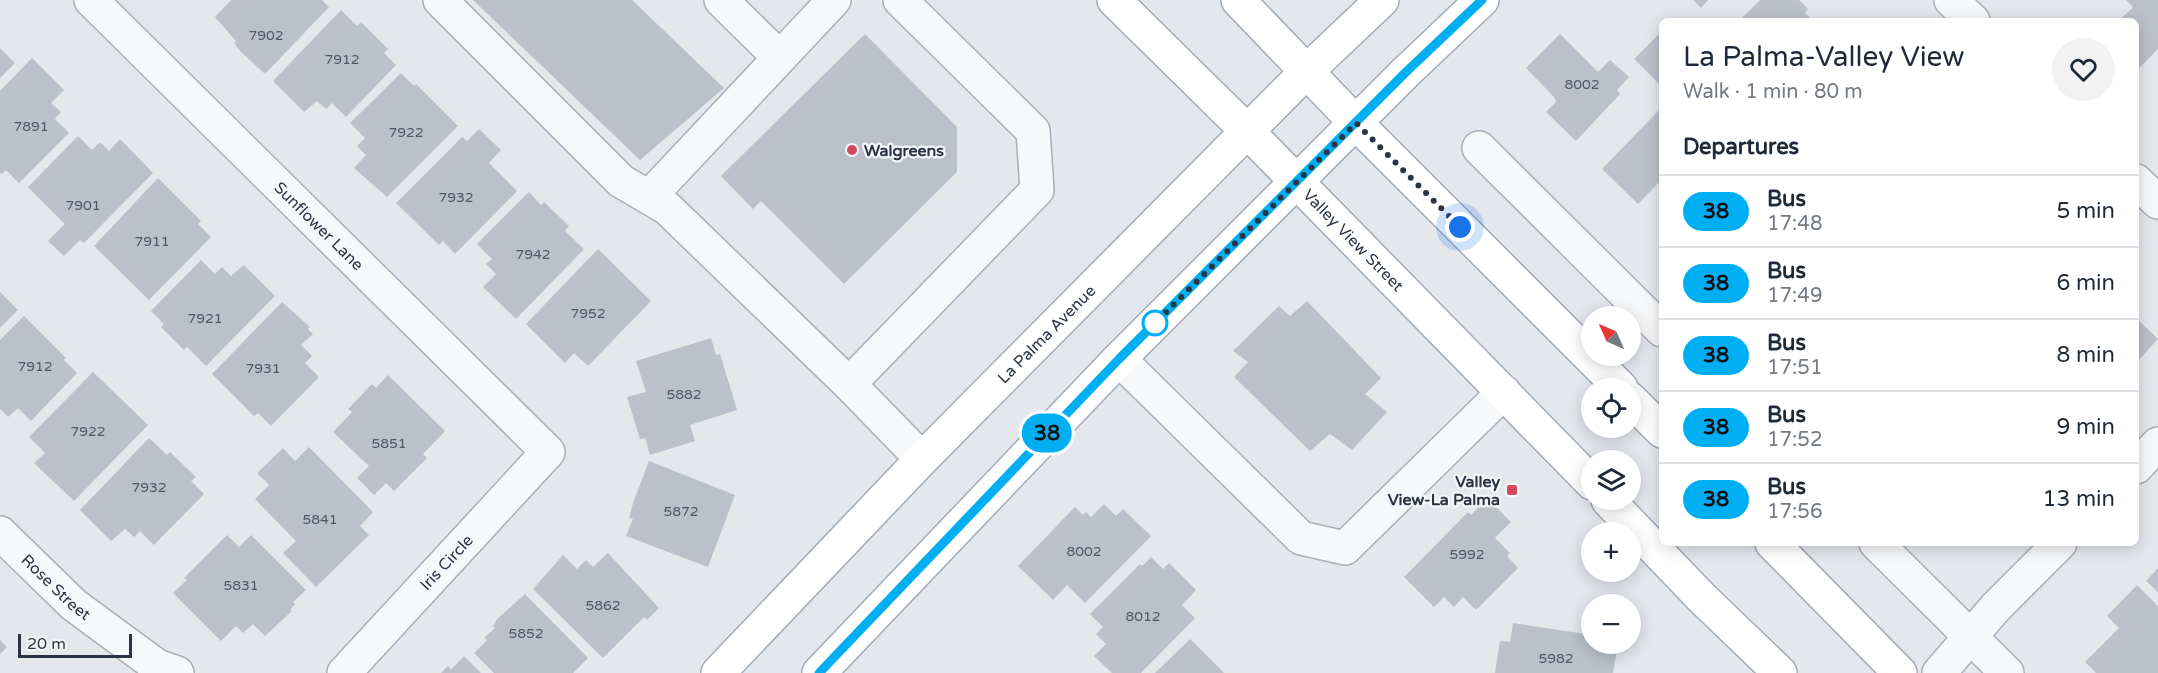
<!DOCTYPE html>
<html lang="en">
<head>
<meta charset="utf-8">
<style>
	:root { --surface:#fff; --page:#f2f2f3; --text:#1f2937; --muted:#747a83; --line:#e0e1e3 }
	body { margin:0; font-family:"Varela Round",sans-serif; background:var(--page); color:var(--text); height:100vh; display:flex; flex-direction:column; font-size:22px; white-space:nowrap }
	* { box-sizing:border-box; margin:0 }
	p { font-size:20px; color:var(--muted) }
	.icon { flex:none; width:33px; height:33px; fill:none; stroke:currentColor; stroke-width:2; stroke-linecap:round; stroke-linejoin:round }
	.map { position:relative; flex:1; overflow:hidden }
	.panel { position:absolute; left:1659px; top:18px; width:480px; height:528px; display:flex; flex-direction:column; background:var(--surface); border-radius:9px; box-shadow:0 3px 15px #0003 }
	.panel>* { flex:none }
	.badge { padding:0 12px; border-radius:20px; font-size:21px; line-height:39px }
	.needle { width:39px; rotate:315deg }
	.tools { position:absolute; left:1581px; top:306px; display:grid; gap:12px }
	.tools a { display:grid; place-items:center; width:60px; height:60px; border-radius:50%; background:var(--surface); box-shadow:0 3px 15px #0003; font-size:30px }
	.scale { position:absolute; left:18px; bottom:15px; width:114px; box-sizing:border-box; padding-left:6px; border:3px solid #2b3445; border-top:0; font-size:16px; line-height:21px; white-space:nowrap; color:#2b3445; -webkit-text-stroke:4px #f4f6f9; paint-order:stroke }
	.you { position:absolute; width:30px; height:30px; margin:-15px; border:4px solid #fff; border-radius:50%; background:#1a73e8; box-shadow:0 0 0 9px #1a73e833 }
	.map>.badge { position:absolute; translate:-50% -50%; box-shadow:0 0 0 3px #fff }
	h2 { padding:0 24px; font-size:22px; line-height:54px }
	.round { display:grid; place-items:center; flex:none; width:63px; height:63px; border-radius:32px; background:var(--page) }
	.overview { display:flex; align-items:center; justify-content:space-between; height:102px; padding:0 24px }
	h1 { font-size:28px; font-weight:600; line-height:45px }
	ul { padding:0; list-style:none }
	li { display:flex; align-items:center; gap:18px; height:72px; padding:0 24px; border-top:2px solid var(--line) }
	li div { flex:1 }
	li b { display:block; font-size:22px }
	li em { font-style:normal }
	li .badge { min-width:66px; font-weight:700; text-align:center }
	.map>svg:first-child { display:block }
</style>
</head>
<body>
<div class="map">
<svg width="2158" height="673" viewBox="0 0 2158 673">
	<rect width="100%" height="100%" fill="#e4e7ec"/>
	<!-- building -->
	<path fill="#bbc0ca" d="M231,0H322L329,7L265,74L239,50L234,43L236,41L215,17Z
		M473,0H632L724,88L640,160Z
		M1693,0H1708L1701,8Z
		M1760,0H1799L1808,9L1805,13L1813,21H1739Z
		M2126,0H2158V49L2136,71V21H2119L2133,7Z
		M341,10L357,26L361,22L388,49L384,53L396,65L346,117L332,103L326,109L317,101L304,112L273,81Z
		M1660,33L1662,34L1661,86L1634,59Z
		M865,34L957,127V172L844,284L761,201L753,209L721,176Z
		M1560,34L1598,72L1610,60L1629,77L1617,90L1620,94L1576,141L1546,112L1556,102L1554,97L1526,68Z
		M0,48L15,63L0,78Z
		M32,58L64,90L51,103L61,112L55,119L69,133L19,183L6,170L2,174L0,173V91Z
		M401,73L414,86L416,84L458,126L387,197L354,168L366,155L357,146L365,138L350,123Z
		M1662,107V179L1638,204L1602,169Z
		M479,129L501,150L489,163L517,191L455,254L443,241L439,245L396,203L462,137L467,141Z
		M78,136L92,150L100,142L109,151L120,139L153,173L84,243L80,240L64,256L48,241L65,224L28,187Z
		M158,178L201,221L198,224L211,237L149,300L94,246Z
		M529,192L541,205L544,202L569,226L565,231L584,249L516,319L483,287L496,274L486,264L492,259L477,244Z
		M598,249L651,301L588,366L574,353L565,363L526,324Z
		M201,260L215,274L222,267L231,276L244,265L275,296L206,366L187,347L184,350L161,327L164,324L151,311Z
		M0,292L18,310L0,328Z
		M1307,301L1381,378L1365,394L1387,412L1352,450L1330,434L1310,451L1234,377L1248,362L1233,351L1279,306L1290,316Z
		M282,302L310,327L308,329L313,334L301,345L312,356L305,363L319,377L271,426L258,413L254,416L212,374Z
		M24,316L66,358L64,360L77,373L31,421L18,408L8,417L0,409V340Z
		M2136,318L2158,339L2136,363Z
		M711,338L716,355L720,354L737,410L690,425L695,441L650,455L645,438L640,439L627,397L646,392L636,361Z
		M93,372L148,425L74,501L34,463L45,453L29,437Z
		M388,375L445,431L423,454L427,458L394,491L386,483L374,495L357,478L369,466L333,432L352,412L348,409L372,384L376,388Z
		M149,438L167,455L170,452L196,477L191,481L204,494L154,545L140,531L134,537L125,529L111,541L80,510Z
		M309,447L373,512L360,526L369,535L316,587L283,553L296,541L255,499L269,485L257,473L283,448L295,461Z
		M649,461L735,495L708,567L626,536L633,519L629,518L633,503Z
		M1487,498L1511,522L1495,538L1510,553L1507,556L1518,568L1476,610L1463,597L1454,607L1444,597L1434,607L1404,577L1468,512L1471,515Z
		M1104,504L1116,516L1123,509L1151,536L1085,603L1067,585L1053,600L1018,566L1075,507L1083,515L1086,512L1091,517Z
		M227,535L239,547L251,535L306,590L293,602L295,604L290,610L292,611L265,636L253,624L243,633L236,626L221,641L173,593L187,580L184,578Z
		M608,553L659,608L647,620L644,617L603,658L533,589L563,555L577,569L586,560L593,567Z
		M1151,557L1163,569L1169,563L1196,590L1182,605L1195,618L1141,673H1112L1094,656L1106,644L1096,634L1103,627L1090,614L1140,564L1142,566Z
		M2158,568V592L2146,581Z
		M2137,585L2158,606V673H2096L2085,662L2119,628L2107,616Z
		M525,594L588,658L573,673H494L474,653L487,640L484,638L495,628L493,626L497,619Z
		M1513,623L1592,635V644H1618L1613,673H1495L1500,641L1510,642Z
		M1190,639L1224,673H1155Z
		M0,640L7,647L0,654Z
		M464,656L481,673H441L448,666L451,670Z"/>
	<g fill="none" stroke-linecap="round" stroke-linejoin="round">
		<!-- minor casing -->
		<g stroke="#a9aeb7" stroke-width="36">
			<g id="minor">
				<path id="s1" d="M91,0L548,452L344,673"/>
				<path d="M440,0L621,181L667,208L849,384"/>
				<path d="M721,0L779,57"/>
				<path d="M900,0L1033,131L1037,190L849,384L922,459"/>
				<path d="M1951,0L1973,21"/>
				<path d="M1479,148L1662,330"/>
				<path d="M2136,181L2158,202"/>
				<path d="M650,196L834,0"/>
				<path d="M1119,359L1301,538L1345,548L1504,392"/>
				<path d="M2136,467L2158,444"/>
				<path id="s2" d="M0,533L74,605L157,666L177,673"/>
				<path d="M1876,543L2007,673"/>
				<path d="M1939,673L1996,607L2060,543"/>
			</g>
		</g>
		<!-- major casing -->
		<g stroke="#a3abb8" stroke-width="36">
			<g id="major">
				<path id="s3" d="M1114,0L1247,131L1592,483"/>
				<path d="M1238,0L1356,123L1621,388"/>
				<path d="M1630,399L1662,431"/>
				<path d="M1608,500L1701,597L1780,673"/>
				<path d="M1772,543L1900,673"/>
				<path id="s4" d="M718,673L922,459L1306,72L1382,0"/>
				<path d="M819,673L1119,359L1406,72L1482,0"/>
			</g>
		</g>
		<!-- minor -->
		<use href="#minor" stroke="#f7f8fa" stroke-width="33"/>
		<!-- major -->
		<use href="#major" stroke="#fff" stroke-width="33"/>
	</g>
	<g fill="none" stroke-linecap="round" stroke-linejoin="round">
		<!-- line casing -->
		<g stroke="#fff" stroke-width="14">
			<path id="line" d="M819,673L1119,359L1406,72L1482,0"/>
		</g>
		<!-- line -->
		<use href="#line" stroke="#00aff2" stroke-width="9"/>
		<!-- walk -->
		<path stroke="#2b3445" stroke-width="6" stroke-dasharray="0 10.8" d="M1155,323L1149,329L1356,123L1460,227"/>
	</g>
	<!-- markers -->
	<g fill="#d1495b" stroke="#f4f6f9" stroke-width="2">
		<circle cx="852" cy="150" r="6"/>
		<rect x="1506" y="484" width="12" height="12" rx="3"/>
	</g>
	<circle fill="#fff" stroke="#00aff2" stroke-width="3" cx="1155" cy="323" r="12"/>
	<g text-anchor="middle" stroke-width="4.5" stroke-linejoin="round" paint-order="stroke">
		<!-- number labels -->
		<g font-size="14" fill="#4f5766">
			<text x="266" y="40">7902</text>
			<text x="342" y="64">7912</text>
			<text x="1582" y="89">8002</text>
			<text x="31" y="131">7891</text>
			<text x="406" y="137">7922</text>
			<text x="456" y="202">7932</text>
			<text x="83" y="210">7901</text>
			<text x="152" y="246">7911</text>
			<text x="533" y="259">7942</text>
			<text x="588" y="318">7952</text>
			<text x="205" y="323">7921</text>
			<text x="35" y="371">7912</text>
			<text x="263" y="373">7931</text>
			<text x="684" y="399">5882</text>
			<text x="88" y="436">7922</text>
			<text x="389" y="448">5851</text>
			<text x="149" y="492">7932</text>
			<text x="681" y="516">5872</text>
			<text x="320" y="524">5841</text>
			<text x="1084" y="556">8002</text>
			<text x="1467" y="559">5992</text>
			<text x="241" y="590">5831</text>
			<text x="603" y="610">5862</text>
			<text x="1143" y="621">8012</text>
			<text x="526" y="638">5852</text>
			<text x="1556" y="663">5982</text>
		</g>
		<!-- poi labels -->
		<g font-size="16" font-weight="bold" fill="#2b3445" stroke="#f4f6f9" text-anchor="start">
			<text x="864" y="156">Walgreens</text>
			<text x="1500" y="487" text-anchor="end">Valley<tspan x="1500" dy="18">View-La Palma</tspan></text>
		</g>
		<!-- street labels -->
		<g font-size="16" fill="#2b3445" stroke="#f4f6f9">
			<text dy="6" stroke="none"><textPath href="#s1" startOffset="321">Sunflower Lane</textPath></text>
			<text dy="6" stroke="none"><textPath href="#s3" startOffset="339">Valley View Street</textPath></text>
			<text dy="6" stroke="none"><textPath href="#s4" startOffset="472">La Palma Avenue</textPath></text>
			<text transform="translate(446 562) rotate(-47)" y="6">Iris Circle</text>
			<text dy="6" stroke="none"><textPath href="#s2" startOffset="78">Rose Street</textPath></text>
		</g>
	</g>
</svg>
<div class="tools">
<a><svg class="needle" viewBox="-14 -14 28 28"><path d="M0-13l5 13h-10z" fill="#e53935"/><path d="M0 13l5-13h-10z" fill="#747a83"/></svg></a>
<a><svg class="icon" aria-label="locate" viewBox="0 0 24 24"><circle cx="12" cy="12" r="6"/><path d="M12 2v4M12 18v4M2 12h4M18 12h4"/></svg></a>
<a><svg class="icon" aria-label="layers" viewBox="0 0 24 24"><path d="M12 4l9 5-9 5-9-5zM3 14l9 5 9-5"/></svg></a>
<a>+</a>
<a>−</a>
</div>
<div class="scale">20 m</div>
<div class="you" style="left:1460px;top:227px"></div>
<b class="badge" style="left:1047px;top:433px;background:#00aff2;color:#111">38</b>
<section class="panel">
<div class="overview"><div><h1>La Palma-Valley View</h1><p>Walk · 1 min · 80 m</p></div><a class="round"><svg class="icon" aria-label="heart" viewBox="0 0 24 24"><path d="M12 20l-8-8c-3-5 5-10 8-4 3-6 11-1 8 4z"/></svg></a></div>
<h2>Departures</h2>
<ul>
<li><span class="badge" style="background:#00aff2;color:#111">38</span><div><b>Bus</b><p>17:48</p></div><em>5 min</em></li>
<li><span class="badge" style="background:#00aff2;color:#111">38</span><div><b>Bus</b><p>17:49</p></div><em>6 min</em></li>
<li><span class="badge" style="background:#00aff2;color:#111">38</span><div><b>Bus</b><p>17:51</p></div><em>8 min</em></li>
<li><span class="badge" style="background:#00aff2;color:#111">38</span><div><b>Bus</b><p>17:52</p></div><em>9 min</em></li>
<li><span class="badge" style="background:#00aff2;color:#111">38</span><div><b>Bus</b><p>17:56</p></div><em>13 min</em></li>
</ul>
</section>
</div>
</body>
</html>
